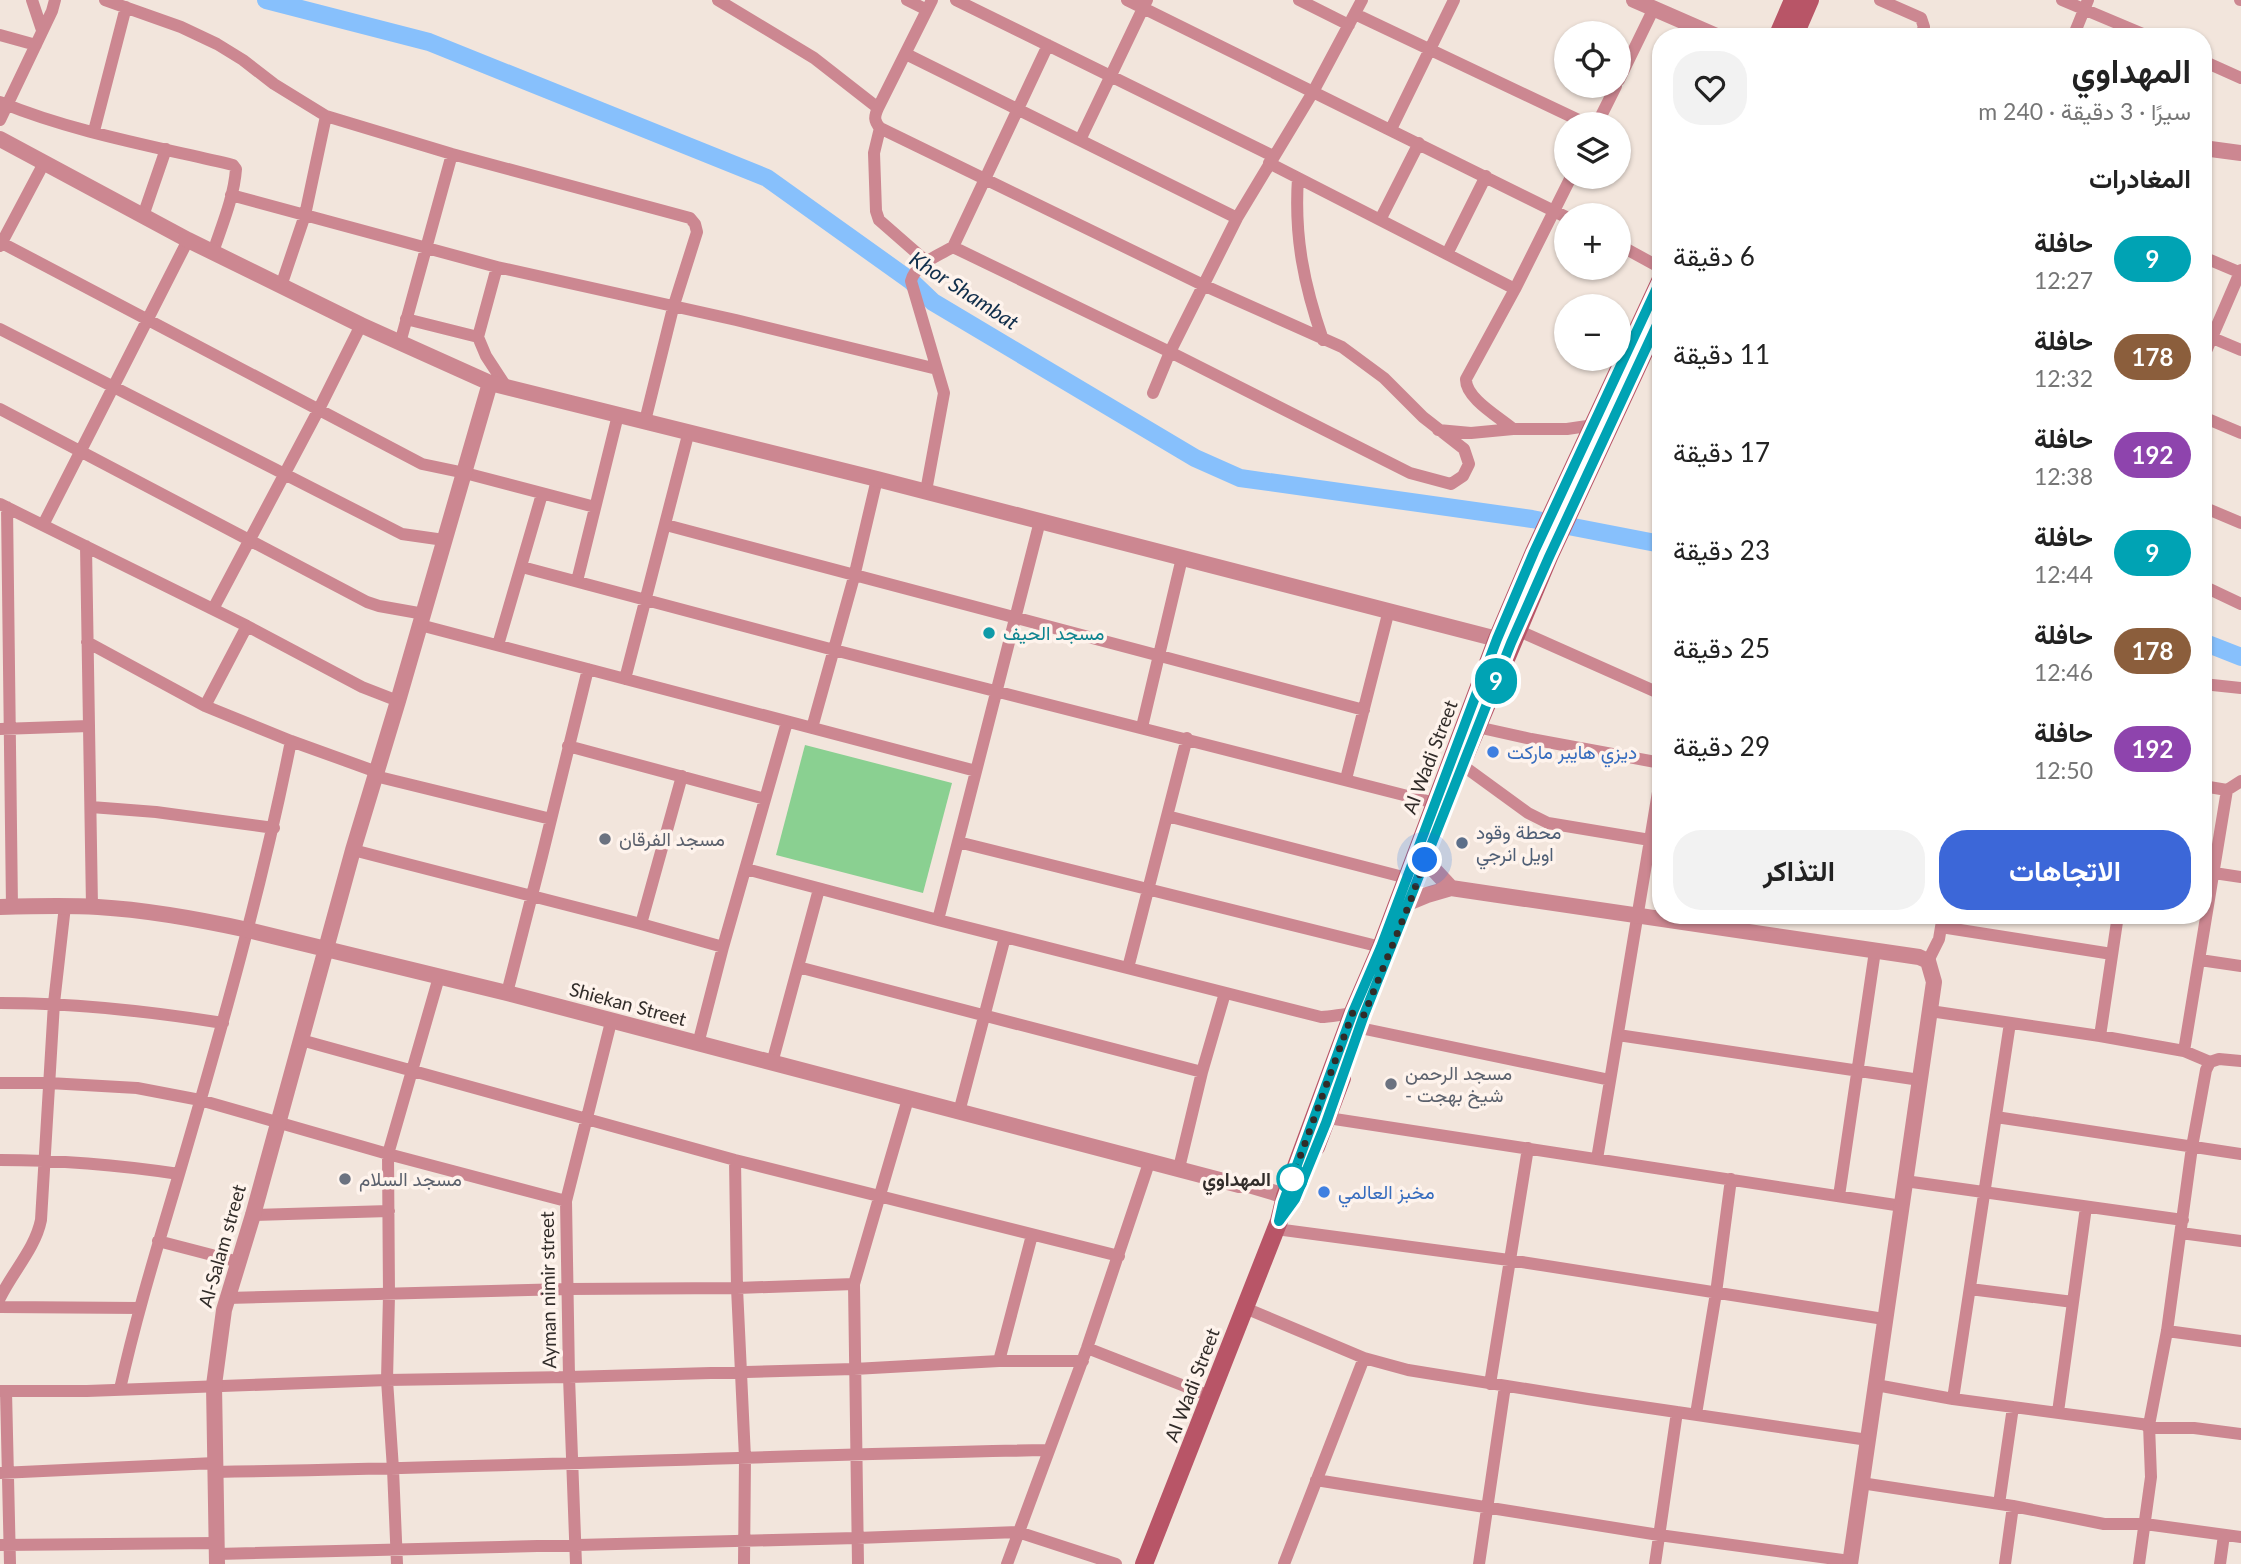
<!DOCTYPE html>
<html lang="ar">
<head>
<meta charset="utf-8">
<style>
	:root { --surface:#fff; --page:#f2f2f2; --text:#222; --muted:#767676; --accent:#3c67d8 }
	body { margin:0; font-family:Lato,Vazirmatn,sans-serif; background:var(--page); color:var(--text); direction:rtl; height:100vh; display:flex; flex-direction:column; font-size:26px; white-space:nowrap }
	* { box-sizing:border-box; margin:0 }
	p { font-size:23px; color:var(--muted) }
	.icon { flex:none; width:38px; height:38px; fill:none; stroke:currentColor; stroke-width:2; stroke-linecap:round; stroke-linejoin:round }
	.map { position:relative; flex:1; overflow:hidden; direction:ltr }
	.sheet { position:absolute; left:1652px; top:28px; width:560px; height:896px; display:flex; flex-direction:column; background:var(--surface); border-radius:28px; box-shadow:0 2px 5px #0004; direction:rtl }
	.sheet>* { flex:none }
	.badge { padding:0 14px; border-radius:23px; font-size:24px; line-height:46px }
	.buttons { position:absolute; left:1554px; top:21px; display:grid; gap:14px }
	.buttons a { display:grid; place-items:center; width:77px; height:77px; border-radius:50%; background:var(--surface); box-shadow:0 2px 5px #0004; font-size:35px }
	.you { position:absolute; width:35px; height:35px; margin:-18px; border:5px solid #fff; border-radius:50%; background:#1a73e8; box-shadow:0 0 0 10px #1a73e833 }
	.map>.badge { position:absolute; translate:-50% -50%; box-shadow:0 0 0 4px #fff }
	h2 { padding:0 21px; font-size:26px; line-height:63px }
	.round { display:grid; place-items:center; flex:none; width:74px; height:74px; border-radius:28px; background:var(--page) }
	.summary { display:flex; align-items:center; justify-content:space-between; height:119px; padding:0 21px }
	h1 { font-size:33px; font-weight:700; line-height:52px }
	.action { display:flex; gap:14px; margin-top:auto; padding:14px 21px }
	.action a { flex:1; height:80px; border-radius:28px; background:var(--accent); color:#fff; font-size:28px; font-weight:700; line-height:80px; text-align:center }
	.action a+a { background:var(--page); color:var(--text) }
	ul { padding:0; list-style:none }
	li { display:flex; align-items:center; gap:21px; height:98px; padding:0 21px }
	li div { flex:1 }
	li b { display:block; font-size:26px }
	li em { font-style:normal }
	li .badge { min-width:77px; font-weight:700; text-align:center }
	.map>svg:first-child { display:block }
</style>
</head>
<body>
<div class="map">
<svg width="2241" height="1564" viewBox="0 0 2241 1564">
	<rect width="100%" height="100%" fill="#f2e5dc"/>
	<!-- green -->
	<path fill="#8ad091" d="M805,745L952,783L923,893L776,855Z"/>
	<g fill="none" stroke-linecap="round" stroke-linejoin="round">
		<!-- river -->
		<path stroke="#87c0fc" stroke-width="18" d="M266,0L429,42L767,178L911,281L933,302L1195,458L1240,478L1532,519L1661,544
			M2203,642L2241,657"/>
		<!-- minor -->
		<path stroke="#cc8791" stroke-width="12" d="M32,0L42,30
			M105,0L181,27L217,44L243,60L274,84L326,116L452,154L690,218L695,224L697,232L673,308L645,421
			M718,0L814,58L878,108
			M907,0L927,10
			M932,0L878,108C874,117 874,121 880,128L1203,285L1342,347L1384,378L1423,417L1464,449L1469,464L1463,476L1451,484L1410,473L1170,352L953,247
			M956,0L1273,156
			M1127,0L1566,217
			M1299,0L1349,25
			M1880,0L1921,18L1924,27L1920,37
			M2062,0L2150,37
			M2240,0H2241
			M1355,14L1587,124
			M0,35L36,45
			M2073,37L2088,0
			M906,54L1237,218
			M2203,61L2241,78
			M1619,80L1654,8
			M0,102C72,132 157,147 233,165L236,169C234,197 222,225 213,252
			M0,120L52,11L55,0
			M1597,124L1616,86
			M880,128L874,153L876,211L879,220L927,262
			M1391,129L1454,0
			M94,131L126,7
			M1080,140L1147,0
			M1269,163L1515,289
			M1298,178C1294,237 1304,285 1323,340
			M231,195L497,267L736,320L937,369
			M143,216L166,149
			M1380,220L1419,143
			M0,242L422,464L465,473L595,507
			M1619,245L1661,268
			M0,246L44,163
			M1447,254L1486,176
			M2203,257L2241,273
			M497,267L478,337L486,356L507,388
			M281,286L305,215L326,116
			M406,319L478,337
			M0,329L402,534L444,540
			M2203,334L2241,350
			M400,343L452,154
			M2203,358L2241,270
			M1153,393L1170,352L1237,218L1313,92L1362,0
			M0,409L367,602L379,606L424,614
			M2203,417L2241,433
			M1513,429C1499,417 1465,398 1466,379L1515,289L1571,177
			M1438,430L1471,433L1513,429H1567L1594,425
			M926,491L944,393L911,281C915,264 939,255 953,247L1048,45
			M0,504L247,626L362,687L398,701
			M7,507L12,907
			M2203,507L2241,523
			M43,525L188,240
			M666,525L1364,710
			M86,546L92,906
			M522,567L834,650L1435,803
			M577,581L618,415
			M2203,586L2241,604
			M213,609L319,409L361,325
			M420,625L976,771
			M1517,630L1661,694
			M87,642L205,706L291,741L377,772
			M498,645L542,494
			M625,679L689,431
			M2203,684L2241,688
			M205,706L247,626
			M1142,727L1182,558
			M1477,727L1531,739L1661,763
			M812,728L854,577L877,479
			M0,729L89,726
			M568,746L765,799
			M1462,765L1528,813L1548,823L1650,840
			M375,776L551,819
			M1346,779L1389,610
			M2203,786L2227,790L2241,781
			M91,807L156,812L274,828
			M1167,816L1407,878
			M958,842L1381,947
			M353,850L641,924L723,947
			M746,869L938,920L1321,1017C1336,1017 1349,1011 1364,1015
			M2214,873L2241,877
			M938,920L1040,521
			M641,924L682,776
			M1941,927L2112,954
			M2200,960L2241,966
			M1928,961L1939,939L1943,915
			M798,967L1202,1072
			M1128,968L1187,738
			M507,993L542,856L588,669
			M0,1003C76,1003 148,1011 223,1023
			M1930,1011L2100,1036L2184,1051L2210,1062L2219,1059L2241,1061
			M1360,1028L1610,1080
			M1618,1035L1920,1080
			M2100,1036L2118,915
			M301,1040L735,1160L1119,1256
			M698,1044L723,947L787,722
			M2184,1051L2227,790
			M772,1063L819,889
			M0,1083H49L137,1088L200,1100L388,1154L566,1201
			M959,1112L1005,937
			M1996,1117L2241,1154
			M1328,1118L1902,1206
			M1597,1159L1661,774
			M0,1160C60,1160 119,1165 179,1174
			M735,1160L737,1288L745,1458L744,1564
			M1179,1168L1202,1072L1225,993
			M1905,1181L2183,1220
			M1839,1196L1875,951
			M253,1215L389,1211
			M1276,1229L1509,1260L1884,1319
			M2181,1233L2241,1241
			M158,1241L239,1262
			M1970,1289L2073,1302
			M0,1298C13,1271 35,1249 41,1220L54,1003L65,906
			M227,1298L568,1289L737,1288L854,1284
			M0,1307L140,1308
			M1245,1308L1364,1358L1408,1370L1588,1399L1868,1440
			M2167,1331L2241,1341
			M1087,1348L1210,1396
			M999,1361L1032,1235
			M1490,1384L1528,1148
			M1876,1385L1953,1399L2149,1425
			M120,1389C136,1316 158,1245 179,1174C221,1031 262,887 291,741
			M0,1391H87L387,1380L569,1377L854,1369L999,1361H1083
			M6,1391L10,1564
			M1953,1399L2010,1023
			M2058,1412L2086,1207
			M1696,1414L1716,1293L1731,1179
			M2148,1428H2194L2241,1434
			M215,1472C493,1468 771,1455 1048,1450
			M0,1473L215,1463
			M1316,1480L1659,1535L1850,1561
			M1861,1483L2013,1506L2104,1524H2145L2241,1537
			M1999,1504L2013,1407
			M0,1545L217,1543
			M217,1554L857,1538L1018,1532L1116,1564
			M397,1564L393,1469L387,1380L389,1295L388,1154L439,977
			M576,1564L569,1377L566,1201L611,1022
			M858,1564L854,1284L908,1099
			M1007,1564L1087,1348L1150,1160
			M1284,1564L1364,1358
			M1479,1564L1505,1386
			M1655,1564L1677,1412
			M2005,1564L2013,1506
			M2139,1564L2151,1477L2149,1425L2167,1331L2192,1147L2206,1070L2210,1062
			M2220,1564L2224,1535"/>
		<!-- tertiary -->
		<path stroke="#cc8791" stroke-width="16" d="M1634,0L1719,37
			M0,139L188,240L361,325L490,383L877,479L1497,639
			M2203,148L2241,153
			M1425,860L1451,888
			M1410,902L1427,895L1451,888L1919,957L1928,961L1934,982L1850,1564
			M0,907C32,906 65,905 98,907C148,910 198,919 248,930L507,993L1239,1185H1249L1295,1199
			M217,1564L214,1385L224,1310L253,1215L353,850L398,701L490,383"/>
		<!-- secondary -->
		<path stroke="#b85567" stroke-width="18" d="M1777,37L1793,0
			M1794,37L1810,0
			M1466,754L1549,557L1661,316
			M1316,1147L1342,1078
			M1144,1564L1279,1221L1285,1196L1353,1012L1381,947L1497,639L1534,552L1661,279"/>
	</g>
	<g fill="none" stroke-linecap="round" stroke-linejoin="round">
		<!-- line casing -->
		<g stroke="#fff" stroke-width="16">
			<path id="line" d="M1661,279L1534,552L1497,639L1381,947L1353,1012L1283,1203L1279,1221L1295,1199L1326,1123L1364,1015L1511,643L1549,557L1661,316"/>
		</g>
		<!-- line -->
		<use href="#line" stroke="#00a3b4" stroke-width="10"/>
		<!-- walk -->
		<path stroke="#312c29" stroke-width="7" stroke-dasharray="0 12.6" d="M1292,1179L1353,1012L1364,1015L1410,902L1425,860"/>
	</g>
	<!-- markers -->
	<circle fill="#0f9aa8" stroke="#fef3ec" stroke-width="2.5" cx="989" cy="633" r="7"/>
	<g fill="#3f7fe0" stroke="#fef3ec" stroke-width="2.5">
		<circle cx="1493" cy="752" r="7"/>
		<circle cx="1324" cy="1192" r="7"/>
	</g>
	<g fill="#6b7280" stroke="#fef3ec" stroke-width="2.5">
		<circle cx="605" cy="839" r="7"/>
		<circle cx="1391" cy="1084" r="7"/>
		<circle cx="345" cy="1179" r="7"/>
	</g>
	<circle fill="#5c6f8a" stroke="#fef3ec" stroke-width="2.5" cx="1462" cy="843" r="7"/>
	<circle fill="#fff" stroke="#00a3b4" stroke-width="3.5" cx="1292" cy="1179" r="14"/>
	<g text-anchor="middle" stroke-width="7" stroke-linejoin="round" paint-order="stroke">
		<!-- culture labels -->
		<g font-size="19" fill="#0d838f" stroke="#fef3ec" text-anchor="start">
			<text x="1003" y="640">مسجد الحيف</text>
		</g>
		<!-- shop labels -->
		<g font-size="19" fill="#366cbe" stroke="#fef3ec" text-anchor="start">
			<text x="1507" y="759">ديزي هايبر ماركت</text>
			<text x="1338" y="1199">مخبز العالمي</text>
		</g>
		<!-- street labels -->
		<g font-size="19" fill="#312c29" stroke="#fef3ec">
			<text transform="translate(1430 757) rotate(-69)" y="7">Al Wadi Street</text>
			<text transform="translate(628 1004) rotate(15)" y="7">Shiekan Street</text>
			<text transform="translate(222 1246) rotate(-74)" y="7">Al-Salam street</text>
			<text transform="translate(548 1290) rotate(-91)" y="7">Ayman nimir street</text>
			<text transform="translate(1192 1385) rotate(-69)" y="7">Al Wadi Street</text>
		</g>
		<!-- service labels -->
		<g font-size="19" fill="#4e5e75" stroke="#fef3ec" text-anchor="start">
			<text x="1476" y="839">محطة وقود<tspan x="1476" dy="22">اويل انرجي</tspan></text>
		</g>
		<!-- worship labels -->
		<g font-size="19" fill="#5b616d" stroke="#fef3ec" text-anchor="start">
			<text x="619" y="846">مسجد الفرقان</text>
			<text x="1405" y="1080">مسجد الرحمن<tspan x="1405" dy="22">- شيخ بهجت</tspan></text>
			<text x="359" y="1186">مسجد السلام</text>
		</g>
		<!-- stop labels -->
		<g font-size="19" font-weight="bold" fill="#312c29" stroke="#fef3ec" text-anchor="end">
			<text x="1271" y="1186">المهداوي</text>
		</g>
		<!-- water labels -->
		<g font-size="21" font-style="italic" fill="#102e4b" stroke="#fef3ec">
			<text transform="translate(964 291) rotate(33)" y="7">Khor Shambat</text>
		</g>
	</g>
</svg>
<div class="buttons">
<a><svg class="icon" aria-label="locate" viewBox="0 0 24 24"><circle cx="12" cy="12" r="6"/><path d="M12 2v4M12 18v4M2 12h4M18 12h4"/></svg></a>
<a><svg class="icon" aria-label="layers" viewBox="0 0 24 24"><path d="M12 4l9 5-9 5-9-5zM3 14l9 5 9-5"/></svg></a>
<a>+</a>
<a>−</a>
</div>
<div class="you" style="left:1425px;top:860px"></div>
<b class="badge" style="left:1496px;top:681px;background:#00a3b4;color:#fff">9</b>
<section class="sheet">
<div class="summary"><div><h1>المهداوي</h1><p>سيرًا · 3 دقيقة · 240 m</p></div><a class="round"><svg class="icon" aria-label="heart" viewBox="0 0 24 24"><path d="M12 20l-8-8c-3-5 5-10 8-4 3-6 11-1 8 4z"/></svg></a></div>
<h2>المغادرات</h2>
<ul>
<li><span class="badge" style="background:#00a3b4;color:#fff">9</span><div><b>حافلة</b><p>12:27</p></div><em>6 دقيقة</em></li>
<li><span class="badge" style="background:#8b5e3c;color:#fff">178</span><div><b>حافلة</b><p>12:32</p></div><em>11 دقيقة</em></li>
<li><span class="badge" style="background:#8e44ad;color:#fff">192</span><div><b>حافلة</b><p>12:38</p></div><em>17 دقيقة</em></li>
<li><span class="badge" style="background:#00a3b4;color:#fff">9</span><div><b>حافلة</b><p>12:44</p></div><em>23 دقيقة</em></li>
<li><span class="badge" style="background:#8b5e3c;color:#fff">178</span><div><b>حافلة</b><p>12:46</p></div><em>25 دقيقة</em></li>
<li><span class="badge" style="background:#8e44ad;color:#fff">192</span><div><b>حافلة</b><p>12:50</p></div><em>29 دقيقة</em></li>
</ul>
<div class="action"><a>الاتجاهات</a><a>التذاكر</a></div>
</section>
</div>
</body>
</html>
